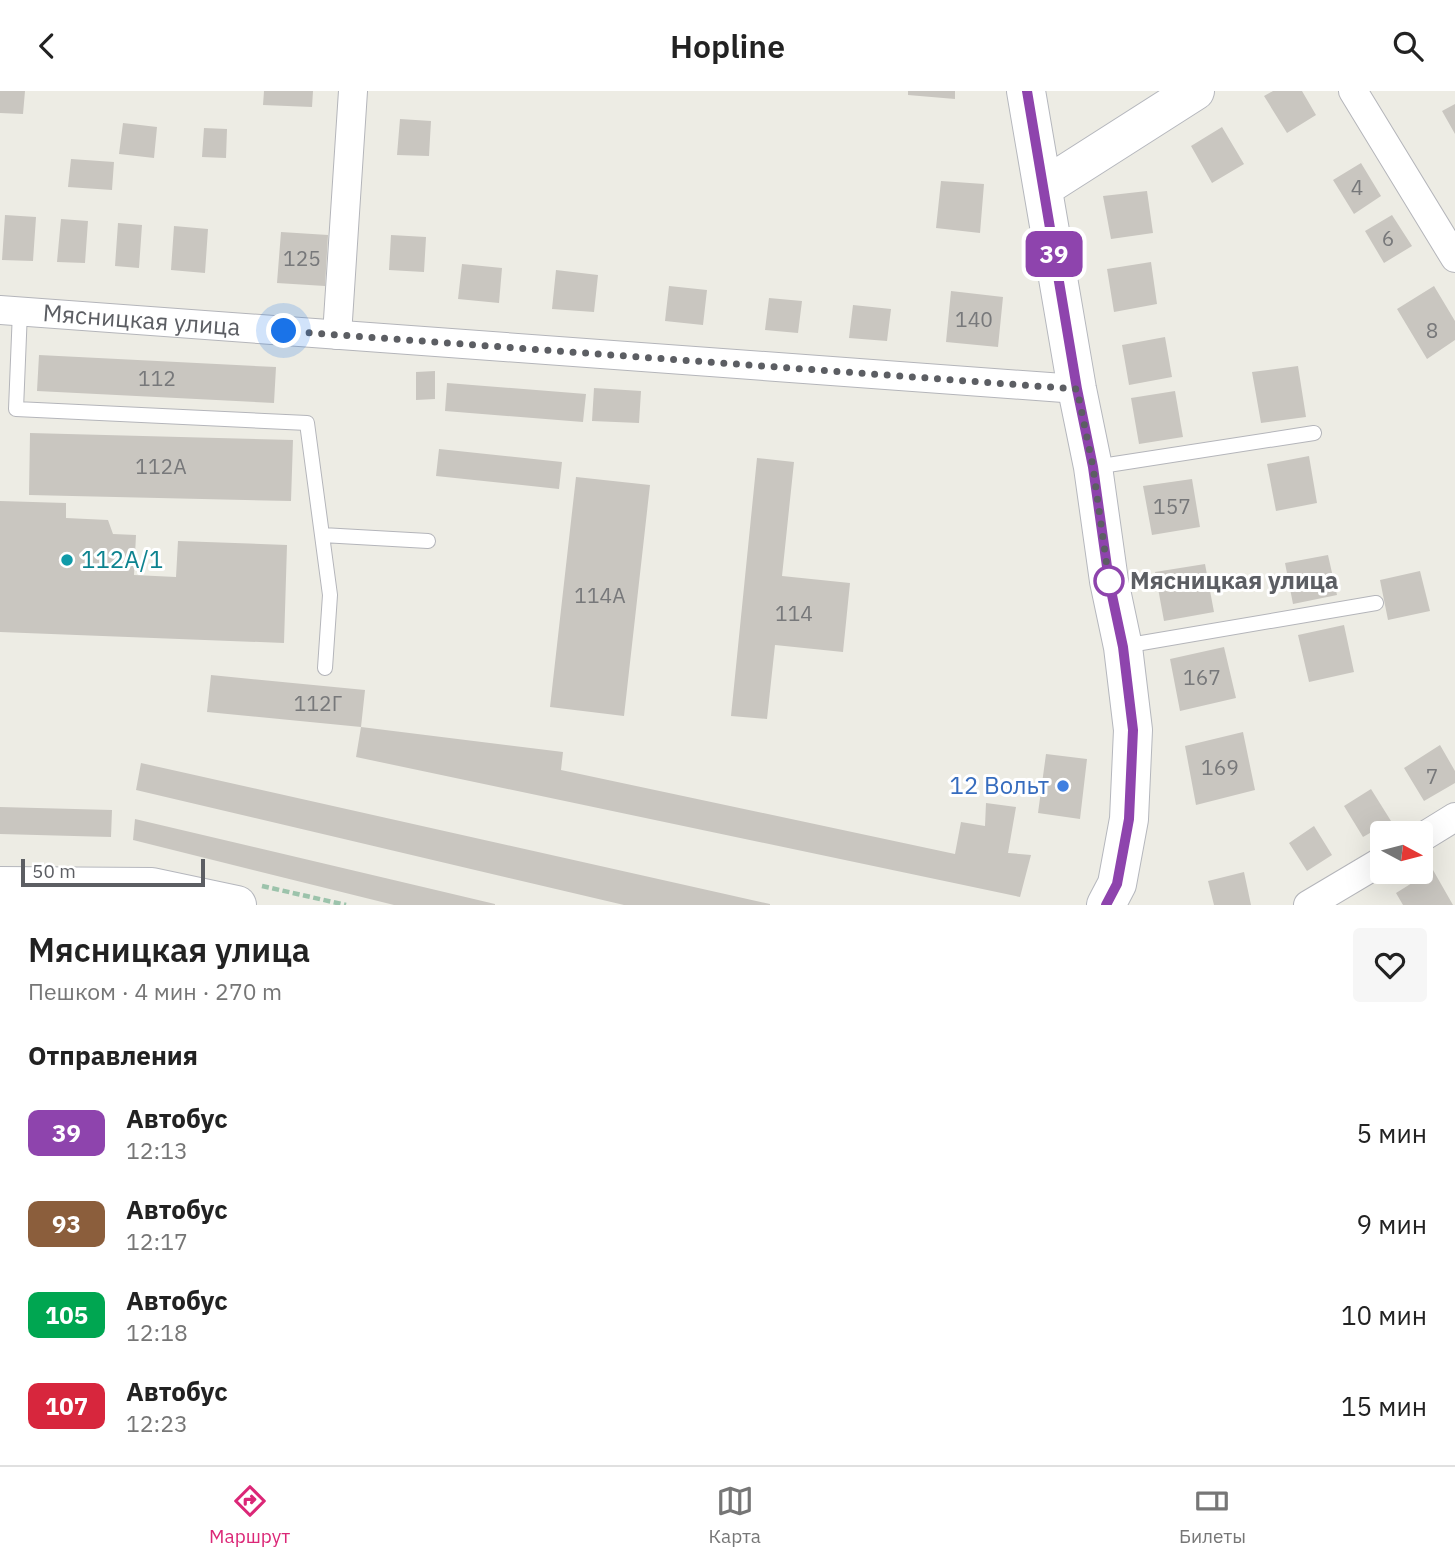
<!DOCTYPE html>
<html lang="ru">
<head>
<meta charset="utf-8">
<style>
	:root { --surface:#fff; --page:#f6f6f6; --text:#222; --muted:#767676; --line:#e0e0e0; --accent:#db2777 }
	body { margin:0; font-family:"IBM Plex Sans",sans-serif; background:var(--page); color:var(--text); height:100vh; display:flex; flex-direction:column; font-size:26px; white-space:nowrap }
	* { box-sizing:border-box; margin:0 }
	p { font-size:23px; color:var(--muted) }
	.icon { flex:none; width:38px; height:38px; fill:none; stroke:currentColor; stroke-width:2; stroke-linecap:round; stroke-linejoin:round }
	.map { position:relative; height:814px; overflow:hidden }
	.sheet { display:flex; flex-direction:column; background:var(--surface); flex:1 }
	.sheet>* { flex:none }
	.badge { padding:0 14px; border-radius:10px; font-size:24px; line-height:46px }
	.needle { width:46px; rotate:97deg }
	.tools { position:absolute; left:1370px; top:730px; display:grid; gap:14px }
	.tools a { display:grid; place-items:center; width:63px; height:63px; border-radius:7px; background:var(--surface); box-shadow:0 7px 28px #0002; font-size:35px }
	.scale { position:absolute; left:21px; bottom:18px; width:184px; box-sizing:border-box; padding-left:7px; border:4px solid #5c5e63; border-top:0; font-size:19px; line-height:24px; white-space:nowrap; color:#5c5e63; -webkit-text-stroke:5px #fff; paint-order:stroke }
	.you { position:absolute; width:35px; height:35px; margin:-18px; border:5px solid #fff; border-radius:50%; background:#1a73e8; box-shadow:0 0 0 10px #1a73e833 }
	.map>.badge { position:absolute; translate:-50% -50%; box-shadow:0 0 0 4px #fff }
	h2 { padding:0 28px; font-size:26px; line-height:63px }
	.round { display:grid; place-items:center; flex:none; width:74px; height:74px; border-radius:7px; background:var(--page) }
	.headline { display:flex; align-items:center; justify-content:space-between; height:119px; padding:0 28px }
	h1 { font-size:33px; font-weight:600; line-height:52px }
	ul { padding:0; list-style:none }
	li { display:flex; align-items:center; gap:21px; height:91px; padding:0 28px }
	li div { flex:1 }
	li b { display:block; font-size:26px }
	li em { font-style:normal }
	li .badge { min-width:77px; font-weight:700; text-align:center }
	header { display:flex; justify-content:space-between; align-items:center; height:91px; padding:0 28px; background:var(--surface); font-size:32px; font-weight:600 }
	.tab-bar { display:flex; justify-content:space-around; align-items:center; height:98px; border-top:2px solid var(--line); background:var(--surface); font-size:19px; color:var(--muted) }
	.tab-bar a { display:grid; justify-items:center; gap:4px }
	.tab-bar .on { color:var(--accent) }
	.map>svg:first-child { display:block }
</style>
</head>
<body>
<header><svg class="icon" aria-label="back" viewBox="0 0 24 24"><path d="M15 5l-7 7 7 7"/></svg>Hopline<svg class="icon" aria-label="search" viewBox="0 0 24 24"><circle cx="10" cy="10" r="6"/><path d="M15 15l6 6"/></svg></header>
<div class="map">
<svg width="1455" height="814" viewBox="0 0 1455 814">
	<rect width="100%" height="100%" fill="#edece4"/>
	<!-- building -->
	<path fill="#c9c6c0" d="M0,0H25L23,23L0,22Z
		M264,0H313L312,16L263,14Z
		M908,0H955V8L908,4Z
		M1273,0H1302L1316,24L1287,42L1264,5Z
		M1455,13V43L1442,20Z
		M400,28L431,30L429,65L397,64Z
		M123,32L157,36L154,67L119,63Z
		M1222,36L1244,73L1212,92L1191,55Z
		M204,37L227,38L226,67L202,66Z
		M71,68L114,71L112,99L68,96Z
		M1361,72L1381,105L1354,123L1333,89Z
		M941,90L984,93L980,142L936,137Z
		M1147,100L1153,142L1111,148L1103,105Z
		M5,124L36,126L33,170L2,169Z
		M1392,124L1412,155L1384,172L1365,140Z
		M61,128L88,130L85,172L57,171Z
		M118,132L142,134L139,177L115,175Z
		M174,135L208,138L205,182L171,179Z
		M281,141L328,144L325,195L277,192Z
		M391,144L426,146L424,181L389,179Z
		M1151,171L1157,213L1114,221L1107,178Z
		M462,173L502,177L499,212L458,208Z
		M556,179L598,184L594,221L552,218Z
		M669,195L707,199L703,234L665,230Z
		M1434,195L1455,230V249L1427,268L1397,218Z
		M951,200L1003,206L998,256L946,251Z
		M769,207L802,210L798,242L765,239Z
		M853,214L891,218L887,250L849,247Z
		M1165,246L1172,286L1129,294L1122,254Z
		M39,264L276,276L274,312L37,300Z
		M1298,275L1306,326L1261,332L1252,281Z
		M435,280V308L416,309V281Z
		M447,292L586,303L583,331L445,320Z
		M594,297L641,300L639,332L592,330Z
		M1175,300L1183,346L1139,353L1131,307Z
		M30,342L293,349L291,410L29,404Z
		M439,358L562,371L559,398L436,385Z
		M1309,365L1317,412L1276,420L1267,373Z
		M757,367L794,371L782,485L850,492L843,561L775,554L767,628L731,625Z
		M576,386L650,394L624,625L550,616Z
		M1192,388L1200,436L1152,444L1143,395Z
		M0,410L66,412V427L108,429L113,443L136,444L134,484L176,486L178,450L287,454L284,552L0,541Z
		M1328,464L1337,504L1293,513L1285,472Z
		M1205,473L1214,521L1164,530L1155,481Z
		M1420,480L1430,520L1388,529L1380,489Z
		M1344,534L1354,581L1309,591L1298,544Z
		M1224,556L1236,607L1180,620L1170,568Z
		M211,584L365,599L361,636L563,661L561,679L955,763L961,731L985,735L986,712L1016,716L1008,762L1031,764L1020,806L356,666L361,636L207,621Z
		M1243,641L1255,699L1196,714L1185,655Z
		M1440,654L1455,680V692L1424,710L1404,677Z
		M1046,663L1087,668L1080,728L1038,722Z
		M141,672L770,813V814H624L136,699Z
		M1371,698L1391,730L1363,746L1344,715Z
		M0,716L112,719L111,746L0,743Z
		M135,728L495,813V814H394L133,749Z
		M1314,735L1332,764L1307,780L1289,752Z
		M1433,779L1453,814H1403L1396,802Z
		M1244,781L1251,814H1214L1208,790Z"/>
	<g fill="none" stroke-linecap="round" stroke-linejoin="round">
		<!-- lane casing -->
		<g stroke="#b4b5ba" stroke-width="16">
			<path id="lane" d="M20,220L16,318L307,332L330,504L325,577
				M1095,376L1314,342
				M322,444L428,450
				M1124,555L1376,512"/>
		</g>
		<!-- street casing -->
		<g stroke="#b4b5ba" stroke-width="30">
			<g id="street">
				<path d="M1353,0L1455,167"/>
				<path id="s1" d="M0,219L1077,298"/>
				<path d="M337,244L353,0"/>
				<path d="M1421,747L1455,726"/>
				<path d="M1308,814L1382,770"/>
			</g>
		</g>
		<!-- secondary casing -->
		<g stroke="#b5b7bd" stroke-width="40">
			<path id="secondary" d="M1026,0L1077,298L1093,376L1109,490L1123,556L1133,639L1129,728L1117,793L1106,814
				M1043,97L1195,0
				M0,795L152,796L237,814"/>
		</g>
		<!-- path -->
		<path stroke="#9cc3ab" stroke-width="4.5" stroke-dasharray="7 3.5" stroke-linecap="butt" d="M262,795L346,814"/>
		<!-- lane -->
		<use href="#lane" stroke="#fff" stroke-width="14"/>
		<!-- street -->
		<use href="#street" stroke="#fff" stroke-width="28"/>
		<!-- secondary -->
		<use href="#secondary" stroke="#fff" stroke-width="38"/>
	</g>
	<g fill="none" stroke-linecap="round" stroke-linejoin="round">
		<!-- line casing -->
		<g stroke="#fff" stroke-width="16">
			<path id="line" d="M1027,0L1077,298L1093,376L1109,490L1123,556L1133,639L1129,728L1117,793L1106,814"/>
		</g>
		<!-- line -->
		<use href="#line" stroke="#8e44ad" stroke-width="10"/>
		<!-- walk -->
		<path stroke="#5c5e63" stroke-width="7" stroke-dasharray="0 12.6" d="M284,240L1077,298L1093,376L1109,490"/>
	</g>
	<!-- markers -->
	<circle fill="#0f9aa8" stroke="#fff" stroke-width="2.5" cx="67" cy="469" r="7"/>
	<circle fill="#fff" stroke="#8e44ad" stroke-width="3.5" cx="1109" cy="490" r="14"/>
	<circle fill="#3f7fe0" stroke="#fff" stroke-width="2.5" cx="1063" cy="695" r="7"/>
	<g text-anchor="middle" stroke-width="6" stroke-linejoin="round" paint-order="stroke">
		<!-- number labels -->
		<g font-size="21" fill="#77787a">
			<text x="1357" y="104">4</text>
			<text x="1388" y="155">6</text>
			<text x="302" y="175">125</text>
			<text x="974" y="236">140</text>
			<text x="1432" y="247">8</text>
			<text x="157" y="295">112</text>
			<text x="161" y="383">112А</text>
			<text x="1172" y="423">157</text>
			<text x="600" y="512">114А</text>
			<text x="794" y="530">114</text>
			<text x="1202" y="594">167</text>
			<text x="318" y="620">112Г</text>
			<text x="1220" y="684">169</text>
			<text x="1432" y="693">7</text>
		</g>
		<!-- street labels -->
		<g font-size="24" fill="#5c5e63" stroke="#fff">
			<text dy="8" stroke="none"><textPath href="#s1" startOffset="142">Мясницкая улица</textPath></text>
		</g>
		<!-- culture labels -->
		<g font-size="24" fill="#0d838f" stroke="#fff" text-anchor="start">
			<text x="81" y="477">112А/1</text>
		</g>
		<!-- stop labels -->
		<g font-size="24" font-weight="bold" fill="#5c5e63" stroke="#fff" text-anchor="start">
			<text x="1130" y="498">Мясницкая улица</text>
		</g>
		<!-- shop labels -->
		<g font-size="24" fill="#366cbe" stroke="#fff" text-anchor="end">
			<text x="1049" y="703">12 Вольт</text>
		</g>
	</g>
</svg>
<div class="tools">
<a><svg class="needle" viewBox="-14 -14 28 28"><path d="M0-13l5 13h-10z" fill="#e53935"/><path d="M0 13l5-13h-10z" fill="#767676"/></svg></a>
</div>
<div class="scale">50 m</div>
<div class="you" style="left:284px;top:240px"></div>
<b class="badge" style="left:1054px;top:163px;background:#8e44ad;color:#fff">39</b>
</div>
<section class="sheet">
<div class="headline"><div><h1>Мясницкая улица</h1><p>Пешком · 4 мин · 270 m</p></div><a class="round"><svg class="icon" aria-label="heart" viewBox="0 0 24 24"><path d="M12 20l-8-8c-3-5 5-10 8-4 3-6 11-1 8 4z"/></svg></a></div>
<h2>Отправления</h2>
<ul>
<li><span class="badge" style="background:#8e44ad;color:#fff">39</span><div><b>Автобус</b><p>12:13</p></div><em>5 мин</em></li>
<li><span class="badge" style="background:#8b5e3c;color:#fff">93</span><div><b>Автобус</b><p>12:17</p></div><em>9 мин</em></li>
<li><span class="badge" style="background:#00a651;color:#fff">105</span><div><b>Автобус</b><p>12:18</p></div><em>10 мин</em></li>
<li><span class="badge" style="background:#d7263d;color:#fff">107</span><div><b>Автобус</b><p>12:23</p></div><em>15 мин</em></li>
</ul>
</section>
<nav class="tab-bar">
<a class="on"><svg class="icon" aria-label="directions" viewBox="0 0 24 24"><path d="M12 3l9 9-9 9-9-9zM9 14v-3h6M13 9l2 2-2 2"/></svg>Маршрут</a>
<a><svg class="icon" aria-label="map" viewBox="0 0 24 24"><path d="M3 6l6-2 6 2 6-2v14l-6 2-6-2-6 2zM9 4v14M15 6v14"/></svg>Карта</a>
<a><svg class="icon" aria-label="tickets" viewBox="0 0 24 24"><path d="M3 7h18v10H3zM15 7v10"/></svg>Билеты</a>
</nav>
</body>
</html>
